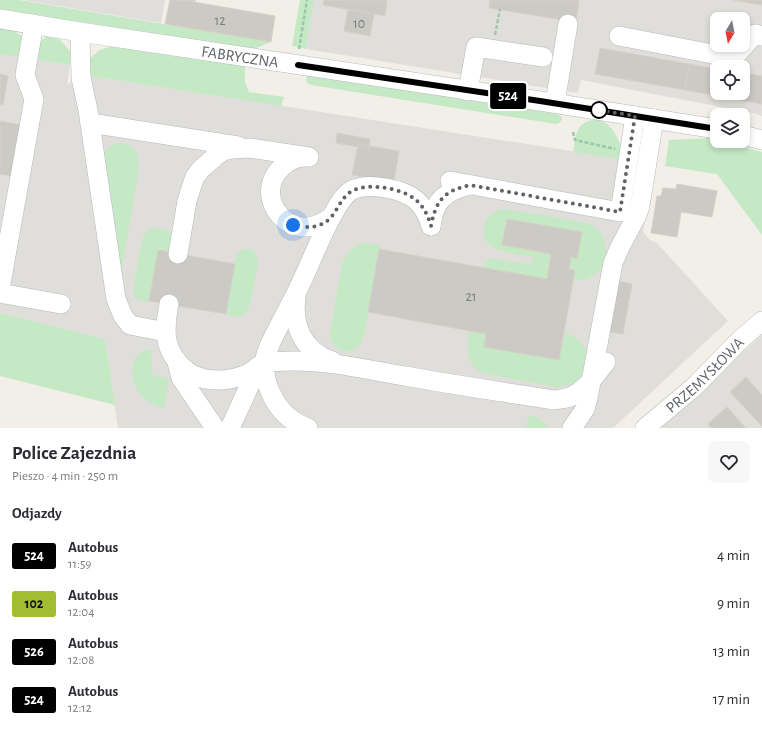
<!DOCTYPE html>
<html lang="pl">
<head>
<meta charset="utf-8">
<style>
	:root { --surface:#fff; --page:#f7f7f7; --text:#2b2b33; --muted:#7c7c81 }
	body { margin:0; font-family:"Alegreya Sans",sans-serif; background:var(--page); color:var(--text); height:100vh; display:flex; flex-direction:column; font-size:15px; white-space:nowrap }
	* { box-sizing:border-box; margin:0 }
	p { font-size:13px; color:var(--muted) }
	.icon { flex:none; width:22px; height:22px; fill:none; stroke:currentColor; stroke-width:2; stroke-linecap:round; stroke-linejoin:round }
	.map { position:relative; height:428px; overflow:hidden }
	.panel { display:flex; flex-direction:column; background:var(--surface); flex:1 }
	.panel>* { flex:none }
	.badge { padding:0 8px; border-radius:3px; font-size:14px; line-height:26px }
	.needle { width:26px; rotate:190deg }
	.controls { position:absolute; left:710px; top:12px; display:grid; gap:8px }
	.controls a { display:grid; place-items:center; width:40px; height:40px; border-radius:8px; background:var(--surface); box-shadow:0 2px 6px #0003; font-size:20px }
	.you { position:absolute; width:20px; height:20px; margin:-10px; border:3px solid #fff; border-radius:50%; background:#1a73e8; box-shadow:0 0 0 6px #1a73e833 }
	.map>.badge { position:absolute; translate:-50% -50%; box-shadow:0 0 0 2px #fff }
	h2 { padding:0 12px; font-size:15px; line-height:36px }
	.round { display:grid; place-items:center; flex:none; width:42px; height:42px; border-radius:8px; background:var(--page) }
	.head { display:flex; align-items:center; justify-content:space-between; height:68px; padding:0 12px }
	h1 { font-size:19px; font-weight:700; line-height:30px }
	ul { padding:0; list-style:none }
	li { display:flex; align-items:center; gap:12px; height:48px; padding:0 12px }
	li div { flex:1 }
	li b { display:block; font-size:15px }
	li em { font-style:normal }
	li .badge { min-width:44px; font-weight:700; text-align:center }
	.map>svg:first-child { display:block }
</style>
</head>
<body>
<div class="map">
<svg width="762" height="428" viewBox="0 0 762 428">
	<rect width="100%" height="100%" fill="#f1efe8"/>
	<!-- industrial -->
	<path fill="#e0deda" fill-rule="evenodd" d="M23,0H165L161,23Z
		M314,0H762V116L757,114L581,80L578,93L306,49ZM717,19H743V45H717ZM717,67H743V93H717Z
		M0,53L28,59L70,65L67,85L75,79L90,76L655,164L643,232L650,240L657,243L728,321L613,428H118L105,339L0,313Z
		M762,335V428H660L711,380Z"/>
	<!-- green -->
	<path fill="#c5e8c5" d="M0,0H19L271,42L248,51L0,12Z
		M300,0H314L306,49L292,46Z
		M0,28L13,31L22,36L19,57L0,54Z
		M46,37L59,39L70,51V65L36,60L38,43Z
		M112,46L245,66V82L249,92L284,97L281,106L90,76L88,60L100,50Z
		M312,75L557,114L561,116L562,119C561,122 559,123 556,124L311,85L307,83L306,78L308,76Z
		M594,120H599L606,123L613,130L621,145V159L573,152C576,137 575,122 594,120Z
		M711,138L717,140V141H721L762,152V235L717,174L665,166L669,140Z
		M118,143C136,144 138,152 139,168L119,284L103,155C107,148 110,145 118,143Z
		M501,209L512,210L588,223C611,232 612,268 589,278C584,281 579,280 573,280L575,270L569,269L571,257L577,258L582,232L507,219L502,245L551,254L547,279L481,267L491,258L532,265L533,257C515,253 476,253 485,223C487,216 494,211 501,209Z
		M157,228C174,230 172,238 172,252L158,250L149,302C141,301 135,300 133,292L140,249L144,234L151,229Z
		M364,243L380,245L364,335C359,357 331,356 330,333L342,264C346,253 353,246 364,243Z
		M244,249C254,249 258,254 258,263L250,304L247,312L241,317L225,315L236,257L237,253Z
		M0,313L105,339L115,405L0,376Z
		M470,330L486,334L484,347L559,360L565,333C571,335 577,337 581,343C587,349 588,356 586,364C583,379 572,387 557,387L486,374C464,366 467,349 470,330Z
		M151,349L152,375L169,378L164,408C156,405 145,402 140,394C129,379 127,352 151,349Z
		M529,415C538,417 543,420 548,428H526Z"/>
	<!-- building -->
	<path fill="#cccac5" stroke="#d6d1c6" d="M170,0H182L275,16L271,42L165,24Z
		M182,0H195V2Z
		M324,0H387L385,16L323,5Z
		M490,0H579L576,22L489,8Z
		M733,0H762V5Z
		M348,9L374,14L370,36L344,31Z
		M600,48L689,64L685,90L595,74Z
		M689,64L717,69V93H743V73L762,76V104L685,90Z
		M0,74L8,76L3,105L0,104Z
		M0,121L21,125L12,176L0,174Z
		M337,133L370,139L369,149L336,143Z
		M358,144L399,151L394,182L352,175Z
		M677,184L717,191L712,217L681,212L677,237L651,233L657,196H661L663,188L676,189Z
		M507,219L582,232L577,259L571,257L569,269L575,270L559,360L484,347L486,334L368,312L379,249L547,279L551,254L502,245Z
		M158,250L235,264L226,314L149,301Z
		M619,281L632,284L623,334L609,332Z
		M746,377L762,395V426L730,392Z
		M727,407L746,428H711L708,424Z"/>
	<g fill="none" stroke-linecap="round" stroke-linejoin="round">
		<!-- minor casing -->
		<g stroke="#b5b8bc" stroke-width="20">
			<g id="minor">
				<path id="s1" d="M0,19L80,32L540,101L717,129"/>
				<path d="M80,32L81,78L88,110L116,299L123,316L130,325L166,332"/>
				<path d="M619,36L733,58L755,34L762,36"/>
				<path d="M468,91L476,47L543,57"/>
				<path d="M555,103L568,24"/>
				<path d="M90,123L238,146"/>
				<path d="M743,135L762,140"/>
				<path d="M305,157C296,157 288,161 281,168C251,197 291,249 331,217"/>
				<path d="M450,181L620,212L635,116"/>
				<path d="M431,226C432,220 433,213 436,207C442,194 457,188 470,185"/>
				<path d="M178,254L187,201L193,182L195,177L201,169L216,156L223,151L232,149L250,148L309,157"/>
				<path d="M0,289L34,99L25,75L34,24"/>
				<path d="M0,293L61,304"/>
				<path d="M296,297C292,326 303,351 332,361"/>
				<path d="M169,304C167,313 166,322 166,331C166,349 177,366 193,375C211,383 232,381 249,373C254,370 259,365 264,363C273,361 285,361 294,361C332,361 368,370 405,376C454,385 504,392 554,400C560,399 567,399 572,396C587,389 596,374 606,362"/>
				<path d="M177,362L181,378L215,428"/>
				<path d="M230,428L258,367"/>
				<path d="M308,428C288,421 275,406 268,386C266,379 264,372 264,365C265,352 272,340 278,328C285,314 293,300 300,285C311,262 320,238 332,216C337,207 343,195 352,190C368,182 403,189 416,200C424,207 428,216 431,226"/>
				<path d="M572,428L585,409L588,398L613,263L620,247L637,215L640,206L654,119"/>
				<path id="s2" d="M645,428L694,387L741,339L762,321"/>
			</g>
		</g>
		<!-- path -->
		<path stroke="#9cc7a9" stroke-width="2.5" stroke-dasharray="4 2" stroke-linecap="butt" d="M495,35L500,9
			M299,49L307,0
			M573,132L575,140L615,149"/>
		<!-- minor -->
		<use href="#minor" stroke="#fff" stroke-width="19"/>
	</g>
	<g fill="none" stroke-linecap="round" stroke-linejoin="round">
		<!-- line casing -->
		<g stroke="#fff" stroke-width="9">
			<path id="line" d="M298,65L540,101L717,129"/>
		</g>
		<!-- line -->
		<use href="#line" stroke="#000" stroke-width="6"/>
		<!-- walk -->
		<path stroke="#5f6368" stroke-width="4" stroke-dasharray="0 7.2" d="M293,225C306,229 323,228 332,216C339,207 343,195 354,190C370,183 402,188 416,200C424,207 428,216 431,226C436,200 444,191 470,185L620,212L635,116L599,110"/>
	</g>
	<!-- markers -->
	<circle fill="#fff" stroke="#000" stroke-width="2" cx="599" cy="110" r="8"/>
	<g text-anchor="middle" stroke-width="3" stroke-linejoin="round" paint-order="stroke">
		<!-- number labels -->
		<g font-size="14" fill="#7a7d7f">
			<text x="220" y="25">12</text>
			<text x="359" y="28">10</text>
			<text x="471" y="301">21</text>
		</g>
		<!-- street labels -->
		<g font-size="16" fill="#5f6368" stroke="#fff">
			<text dy="6" stroke="none"><textPath href="#s1" startOffset="243">FABRYCZNA</textPath></text>
			<text dy="6" stroke="none"><textPath href="#s2" startOffset="80">PRZEMYSŁOWA</textPath></text>
		</g>
	</g>
</svg>
<div class="controls">
<a><svg class="needle" viewBox="-14 -14 28 28"><path d="M0-13l5 13h-10z" fill="#e53935"/><path d="M0 13l5-13h-10z" fill="#7c7c81"/></svg></a>
<a><svg class="icon" aria-label="locate" viewBox="0 0 24 24"><circle cx="12" cy="12" r="6"/><path d="M12 2v4M12 18v4M2 12h4M18 12h4"/></svg></a>
<a><svg class="icon" aria-label="layers" viewBox="0 0 24 24"><path d="M12 4l9 5-9 5-9-5zM3 14l9 5 9-5"/></svg></a>
</div>
<div class="you" style="left:293px;top:225px"></div>
<b class="badge" style="left:508px;top:96px;background:#000;color:#fff">524</b>
</div>
<section class="panel">
<div class="head"><div><h1>Police Zajezdnia</h1><p>Pieszo · 4 min · 250 m</p></div><a class="round"><svg class="icon" aria-label="heart" viewBox="0 0 24 24"><path d="M12 20l-8-8c-3-5 5-10 8-4 3-6 11-1 8 4z"/></svg></a></div>
<h2>Odjazdy</h2>
<ul>
<li><span class="badge" style="background:#000;color:#fff">524</span><div><b>Autobus</b><p>11:59</p></div><em>4 min</em></li>
<li><span class="badge" style="background:#a2bd31;color:#111">102</span><div><b>Autobus</b><p>12:04</p></div><em>9 min</em></li>
<li><span class="badge" style="background:#000;color:#fff">526</span><div><b>Autobus</b><p>12:08</p></div><em>13 min</em></li>
<li><span class="badge" style="background:#000;color:#fff">524</span><div><b>Autobus</b><p>12:12</p></div><em>17 min</em></li>
</ul>
</section>
</body>
</html>
